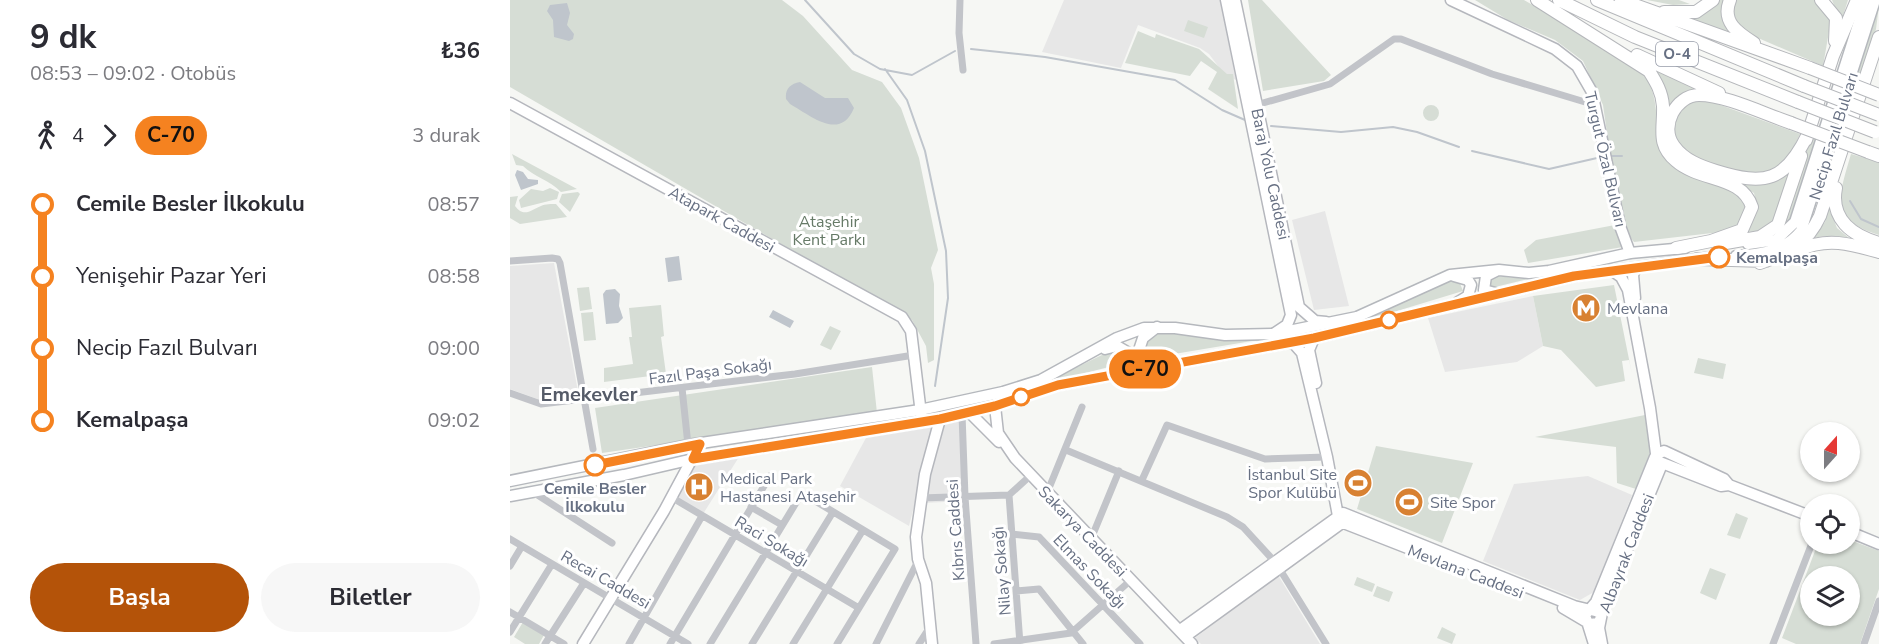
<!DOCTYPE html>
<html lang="tr">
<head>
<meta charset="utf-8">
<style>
	:root { --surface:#fff; --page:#f7f7f7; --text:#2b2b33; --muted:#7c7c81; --accent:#b45309 }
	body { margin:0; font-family:"Nunito Sans",sans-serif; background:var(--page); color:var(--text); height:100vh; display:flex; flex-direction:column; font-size:22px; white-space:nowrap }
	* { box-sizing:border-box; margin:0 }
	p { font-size:20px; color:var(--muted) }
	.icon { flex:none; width:33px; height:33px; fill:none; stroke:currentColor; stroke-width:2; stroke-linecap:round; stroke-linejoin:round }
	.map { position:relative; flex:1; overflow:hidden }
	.side { display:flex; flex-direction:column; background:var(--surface); width:510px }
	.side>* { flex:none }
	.badge { padding:0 12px; border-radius:20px; font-size:21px; line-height:39px }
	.needle { width:39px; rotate:21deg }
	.buttons { position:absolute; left:1290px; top:422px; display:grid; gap:12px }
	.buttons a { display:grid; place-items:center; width:60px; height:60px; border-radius:50%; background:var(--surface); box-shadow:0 2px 4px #0004; font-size:30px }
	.map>.badge { position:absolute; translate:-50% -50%; box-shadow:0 0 0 3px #fff }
	.legs { display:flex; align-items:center; gap:9px; height:66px; padding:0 30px; font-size:20px }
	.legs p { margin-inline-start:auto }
	.head { display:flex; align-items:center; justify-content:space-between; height:102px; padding:0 30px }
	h1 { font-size:33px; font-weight:700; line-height:45px }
	.button { display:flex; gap:12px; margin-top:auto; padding:12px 30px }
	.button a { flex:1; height:69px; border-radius:36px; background:var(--accent); color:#fff; font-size:24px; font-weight:700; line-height:69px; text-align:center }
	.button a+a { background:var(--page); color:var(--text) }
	ul { padding:0 30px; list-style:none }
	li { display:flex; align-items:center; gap:21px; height:72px; font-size:22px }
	li i { display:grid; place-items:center; width:9px; height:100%; margin:0 8px; background:currentColor }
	li i::after { content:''; width:15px; height:15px; margin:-8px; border:4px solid; border-radius:50%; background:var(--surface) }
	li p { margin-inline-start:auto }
	li:first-child i { background:linear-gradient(#0000 50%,currentColor 0) }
	li:last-child i { background:linear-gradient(currentColor 50%,#0000 0) }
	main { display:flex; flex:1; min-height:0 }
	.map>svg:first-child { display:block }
</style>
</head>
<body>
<main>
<section class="side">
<div class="head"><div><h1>9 dk</h1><p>08:53 – 09:02 · Otobüs</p></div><b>₺36</b></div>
<div class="legs"><svg class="icon" aria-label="walk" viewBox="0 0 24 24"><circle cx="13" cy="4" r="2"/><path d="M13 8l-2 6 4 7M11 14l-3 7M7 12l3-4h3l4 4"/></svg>4<svg class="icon" aria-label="forward" viewBox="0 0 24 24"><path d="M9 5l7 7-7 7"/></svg><b class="badge" style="background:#f58220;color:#111">C-70</b><p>3 durak</p></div>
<ul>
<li><i style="color:#f58220"></i><b>Cemile Besler İlkokulu</b><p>08:57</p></li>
<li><i style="color:#f58220"></i><span>Yenişehir Pazar Yeri</span><p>08:58</p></li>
<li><i style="color:#f58220"></i><span>Necip Fazıl Bulvarı</span><p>09:00</p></li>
<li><i style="color:#f58220"></i><b>Kemalpaşa</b><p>09:02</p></li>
</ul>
<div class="button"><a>Başla</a><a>Biletler</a></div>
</section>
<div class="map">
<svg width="1369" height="644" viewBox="0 0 1369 644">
	<rect width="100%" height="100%" fill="#f6f7f4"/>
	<!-- built -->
	<path fill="#e7e7e7" d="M554,0H710L726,80L714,74L699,54L690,48L628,25L611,68L532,52Z
		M815,211L839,306L804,310L782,220Z
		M44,263L69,397L30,400L0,389V266Z
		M1023,296L1033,346L1007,362L935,372L918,318Z
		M450,419L453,501L414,503L431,424Z
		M425,423L399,526L330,486L357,436Z
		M229,457L193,514L166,497L183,465Z
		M1078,476L1122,495L1084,592L1070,600L973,561L1004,484Z
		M768,575L810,644H691L685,638Z"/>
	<!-- green -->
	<path fill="#d6ddd5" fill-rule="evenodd" d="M0,0H272L293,16L342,70L372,82L391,108L409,158L428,250L421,268L424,284V360L418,363L416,346L402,320L0,87Z
		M738,0H752L821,75L814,81L753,91Z
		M965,0H1014L1129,67C1150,92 1145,118 1150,150L1234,198L1237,217L1220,231L1124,242L1117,233L1104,182L1093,105L1073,61L1045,40L998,20Z
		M1137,0H1169L1180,4L1163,5Z
		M1210,0H1214L1225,36L1173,19Z
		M1225,0H1305L1321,20L1313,66L1232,31L1222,10Z
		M1322,0H1338L1331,22Z
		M1369,6L1366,29L1352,80L1345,78Z
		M678,20L698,27L694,38L674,31Z
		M628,31L645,38L646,34L689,49L717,74H723L728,109L698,89L707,72L691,61L680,76L615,63Z
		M1138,66L1192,90L1155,114Z
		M1194,99L1290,134L1277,161L1255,175C1226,171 1151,162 1166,119C1171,105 1181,101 1194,99Z
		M913 113a8 8 0 1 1 16 0a8 8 0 1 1-16 0Z
		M1300,137L1308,140L1281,220L1272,227Z
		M2,154L67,189L51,192C40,180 24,177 13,166L6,165Z
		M1341,154L1369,162V235C1318,219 1329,196 1341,154Z
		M1284,170L1263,225L1251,231L1235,232C1246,218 1248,210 1244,193L1229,183L1263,182Z
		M40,188L49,192L47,199L11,208L9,200L21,189L33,191Z
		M68,192L70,194L60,212L49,202L52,194Z
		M8,196L5,206C14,218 21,210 31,206C35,204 42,204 46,204L57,217L10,224L0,218V197Z
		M1319,208L1327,228L1339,238L1314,236L1303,238L1315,222Z
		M1105,225L1113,247L1018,263L1014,250L1026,240Z
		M983,276L1018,279L981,288L978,280Z
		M941,279L949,281L953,291L854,321Z
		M1104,285L1122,374L1119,360L1112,361L1115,381L1086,387L1051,350L1033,346L1023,296Z
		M79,287L82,309L70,311L67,288Z
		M151,305L154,336L151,337L156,374L94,382V368L123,364L119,337H122L119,308Z
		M83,312L86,340L74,341L71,313Z
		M320,326L331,331L321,350L310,345Z
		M649,332L748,340L646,357L639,356L635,343Z
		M600,351L611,352L613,357L607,365L535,383Z
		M1188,358L1216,364L1213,379L1184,373Z
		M362,367L367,413L92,453L85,408Z
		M1135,415L1140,453L1126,489L1107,483L1106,447L1025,437Z
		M866,446L963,463L932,543L847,509Z
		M1226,513L1238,518L1230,539L1217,535Z
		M1340,540L1369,551V589L1350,644H1286L1272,638L1308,543H1340ZM1300,576H1340V615H1300Z
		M1200,568L1216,574L1206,600L1190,593Z
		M847,577L865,584L862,592L844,585Z
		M867,586L883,592L879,602L863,596Z
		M13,622L34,635L29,644H15L4,637Z
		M932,627L946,634L942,644L927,638Z"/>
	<!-- water -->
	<path fill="#bfc5cc" d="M57,3L60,13L57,25L64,34L63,39L59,41L44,37L43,20L37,11L40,5Z
		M290,82L315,98H338L344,108C330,142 300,115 280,104L276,99C275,89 280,84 290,82Z
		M7,170L13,172L18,179L28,180V184L11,190L5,175Z
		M169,256L172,280L158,282L155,258Z
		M105,289L110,294L109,306L113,318L108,323L96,324L93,294L96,290Z
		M263,310L284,321L280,328L259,317Z"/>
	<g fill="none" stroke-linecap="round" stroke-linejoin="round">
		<!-- stream -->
		<path stroke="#bfc5cc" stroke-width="2" d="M295,0L344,54L370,69L402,75L445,51
			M461,49L535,57L665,80L712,110L735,120
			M375,69L397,100L415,151L436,251L438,298L425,386
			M761,126L831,132L883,127L907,132L949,147
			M962,151L1039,169L1087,158
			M1100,156H1112
			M1340,201L1351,219L1369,227"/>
		<!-- secondary casing -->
		<g stroke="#b5b7bd" stroke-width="13">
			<path id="secondary" d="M716,0L781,315L777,325L765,333
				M725,0L789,307L805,321L816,322
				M941,0L1045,49L1067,66L1082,92L1110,226L1120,253
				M0,103L392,317L401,331L412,422
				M1101,270L1111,277L1118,290L1140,408L1147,461L1211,486L1219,485
				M1125,298L1123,275L1126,268
				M804,338L799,350L806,383
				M778,342L784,344L792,353L817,457L828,516
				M485,406L488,433L505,458L682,644
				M459,412L489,442
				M1146,455L1154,451L1214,479L1219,485L1300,516
				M828,516L831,522L941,565
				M1340,532L1369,544
				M1053,608L1080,624L1088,623L1091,618
				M670,630L833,513L1064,606L1089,612L1091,618
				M676,636L836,520
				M73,644L154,511L190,444
				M422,644L416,583L408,559L406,537L415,474L430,419
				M1084,644L1075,615L1086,602L1145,457
				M1092,644L1089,628L1093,608L1152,464"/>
		</g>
		<!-- primary casing -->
		<g stroke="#b5b8bd" stroke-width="13">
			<path id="primary" d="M1238,244L1266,240L1285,222L1356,0
				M1226,256C1252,254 1274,252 1291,231L1365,0
				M986,271L976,276L974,290L989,294
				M944,276L958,280L961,285L958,296L948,302
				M647,327L633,338L629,350L637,361L649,365
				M595,349L607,346L619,353L615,367L607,371
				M0,481L178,445L410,410L493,392L531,380L607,338L634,328H665L715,335L764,334L847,317L940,275L989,270L1019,273L1039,271L1120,253L1175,248
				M0,496L114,475L183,459L430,419L485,406L548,385L804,338L1064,276L1196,258"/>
		</g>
		<!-- highway casing -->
		<g stroke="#b5b7bb" stroke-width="14">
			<path id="highway" d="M1027,0L1139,71C1146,82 1152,92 1153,106C1154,129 1146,144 1166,161C1190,182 1232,175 1242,207L1232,230L1201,241L1166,248
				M1049,0L1125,37L1288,102
				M1087,0L1294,86
				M1111,0L1300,68
				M1220,0C1211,22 1228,33 1244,43
				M1311,0L1326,18L1325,41
				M1154,12H1186L1203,0
				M1127,55L1209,93
				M1281,123C1254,114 1216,95 1189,95C1166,95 1149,127 1164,146C1174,160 1190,166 1206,171C1255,186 1275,182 1298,134
				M1296,140L1323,56L1347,0
				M1358,152L1369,156
				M1326,188C1320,219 1341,235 1369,243
				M1210,244L1250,237L1268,225L1291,156
				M1289,250C1317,237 1341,244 1369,252
				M1187,259L1256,261
				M1250,263C1279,253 1297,244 1310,216L1369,37"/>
		</g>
		<!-- street -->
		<path stroke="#c2c4c9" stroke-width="7" d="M450,0L449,33L453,70
			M746,105L820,84L884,39H891L982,74L1085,105
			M0,261L42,258L48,259L50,263L83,449
			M172,388L178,445
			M0,393L31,404L285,374L404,355
			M452,414L455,497L466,644
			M556,450L717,517L733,527L765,562
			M632,480L657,425L755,459L817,457
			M23,492L102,543
			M537,493L572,407
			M499,495L510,644
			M161,497L349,608
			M411,498L499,495L520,476
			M241,507L272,525
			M502,534L529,537L630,644
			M0,539L178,644
			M581,539L609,471
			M0,566L12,546
			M769,568L816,644
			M506,591L529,589L573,644
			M0,612L54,644
			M0,632L42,564
			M35,644L74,583
			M119,644L192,516
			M160,644L260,476
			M200,644L292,493L385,549L327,644
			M242,644L323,512
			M283,644L353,530
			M366,644L408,561
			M409,644L420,627
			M484,644L561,633L621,580
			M1263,644L1302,543
			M1354,644L1369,601"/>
		<!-- secondary -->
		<use href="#secondary" stroke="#fff" stroke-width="10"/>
		<!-- primary -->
		<use href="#primary" stroke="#fff" stroke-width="10"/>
		<!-- highway -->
		<use href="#highway" stroke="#fff" stroke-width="12"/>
		<!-- highway-bridge casing -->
		<g stroke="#b5b7bb" stroke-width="14" stroke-linecap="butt">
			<path id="highway-bridge" d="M1300,68L1369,95
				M1294,86L1369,115
				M1288,102L1365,132
				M1281,123L1358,152"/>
		</g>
		<!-- highway-bridge -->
		<use href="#highway-bridge" stroke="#fff" stroke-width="12"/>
	</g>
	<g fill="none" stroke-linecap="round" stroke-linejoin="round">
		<!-- line-1 casing -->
		<g stroke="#fff" stroke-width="14">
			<path id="line-1" d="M85,465L190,444L183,459L430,419L485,406L548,385L804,338L1064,276L1209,257"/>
		</g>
		<!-- line-1 -->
		<use href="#line-1" stroke="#f58220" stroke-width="9"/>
	</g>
	<!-- icons -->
	<defs>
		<g id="metro-disc" transform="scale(1.5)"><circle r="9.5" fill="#d88132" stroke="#fff"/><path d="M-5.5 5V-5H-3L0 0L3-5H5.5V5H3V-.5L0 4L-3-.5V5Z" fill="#fff"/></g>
		<g id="stadium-disc" transform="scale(1.5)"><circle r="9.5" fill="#d88132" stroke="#fff"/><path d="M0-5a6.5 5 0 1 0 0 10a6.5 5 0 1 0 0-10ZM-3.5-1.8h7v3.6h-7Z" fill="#fff"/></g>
		<g id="hospital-disc" transform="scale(1.5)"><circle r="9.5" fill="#d88132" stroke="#fff"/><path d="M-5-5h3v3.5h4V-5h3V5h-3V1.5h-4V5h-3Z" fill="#fff"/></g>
	</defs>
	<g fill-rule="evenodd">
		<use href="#metro-disc" x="1076" y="308"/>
		<use href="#stadium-disc" x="848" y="483"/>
		<use href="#hospital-disc" x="189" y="487"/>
		<use href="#stadium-disc" x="899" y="502"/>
	</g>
	<!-- markers -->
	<g fill="#fff" stroke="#f58220" stroke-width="3">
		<circle cx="1209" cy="257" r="10"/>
		<circle cx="879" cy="320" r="8"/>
		<circle cx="511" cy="397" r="8"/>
		<circle cx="85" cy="465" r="10"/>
	</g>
	<g text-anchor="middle" stroke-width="6" stroke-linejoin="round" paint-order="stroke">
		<!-- shield labels -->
		<rect fill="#fff" stroke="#959ba8" stroke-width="1.5" x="1146" y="42" width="42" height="24" rx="4.5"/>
		<g font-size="15" font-weight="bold" fill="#677083">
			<text x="1167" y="59">O-4</text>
		</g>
		<!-- street labels -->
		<g font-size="16" fill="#677083" stroke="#fff">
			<text transform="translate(1323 136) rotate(-73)" y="6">Necip Fazıl Bulvarı</text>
			<text transform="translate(1096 159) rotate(77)" y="6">Turgut Özal Bulvarı</text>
			<text transform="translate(761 174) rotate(78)" y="6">Baraj Yolu Caddesi</text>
			<text transform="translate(212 219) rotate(29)" y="6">Atapark Caddesi</text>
			<text transform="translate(200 371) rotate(-7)" y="6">Fazıl Paşa Sokağı</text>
			<text transform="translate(445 530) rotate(-94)" y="6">Kıbrıs Caddesi</text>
			<text transform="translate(573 531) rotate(46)" y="6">Sakarya Caddesi</text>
			<text transform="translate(262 541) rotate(31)" y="6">Raci Sokağı</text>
			<text transform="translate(1116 553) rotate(-69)" y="6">Albayrak Caddesi</text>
			<text transform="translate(491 571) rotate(-95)" y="6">Nilay Sokağı</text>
			<text transform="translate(580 571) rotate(46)" y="6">Elmas Sokağı</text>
			<text transform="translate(956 571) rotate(21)" y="6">Mevlana Caddesi</text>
			<text transform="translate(96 579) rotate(30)" y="6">Recai Caddesi</text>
		</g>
		<!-- park labels -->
		<g font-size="16" fill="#667a67" stroke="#fff">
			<text x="319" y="227">Ataşehir<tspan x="319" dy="18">Kent Parkı</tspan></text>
		</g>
		<!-- stop labels -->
		<g font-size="16" font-weight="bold" fill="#677083" stroke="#fff" text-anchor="start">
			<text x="1226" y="263">Kemalpaşa</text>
			<text x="85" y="494" text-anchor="middle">Cemile Besler<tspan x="85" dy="18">İlkokulu</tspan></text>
		</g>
		<!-- poi labels -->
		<g font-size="16" fill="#677083" stroke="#fff" text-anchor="start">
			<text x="1097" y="314">Mevlana</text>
			<text x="827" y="480" text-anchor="end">İstanbul Site<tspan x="827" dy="18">Spor Kulübü</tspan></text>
			<text x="210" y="484">Medical Park<tspan x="210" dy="18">Hastanesi Ataşehir</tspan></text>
			<text x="920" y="508">Site Spor</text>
		</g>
		<!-- quarter labels -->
		<g font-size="20" font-weight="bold" fill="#555b68" stroke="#fff">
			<text x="79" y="401">Emekevler</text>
		</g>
	</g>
</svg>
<div class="buttons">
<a><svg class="needle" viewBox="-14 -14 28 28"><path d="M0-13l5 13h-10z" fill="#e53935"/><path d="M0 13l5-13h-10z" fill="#7c7c81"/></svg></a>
<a><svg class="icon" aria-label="locate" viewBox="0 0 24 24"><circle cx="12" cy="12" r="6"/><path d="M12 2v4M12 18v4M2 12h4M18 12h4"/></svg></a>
<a><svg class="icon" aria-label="layers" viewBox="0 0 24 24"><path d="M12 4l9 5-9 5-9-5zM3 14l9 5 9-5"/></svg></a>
</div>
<b class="badge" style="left:635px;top:369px;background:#f58220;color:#111">C-70</b>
</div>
</main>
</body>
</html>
